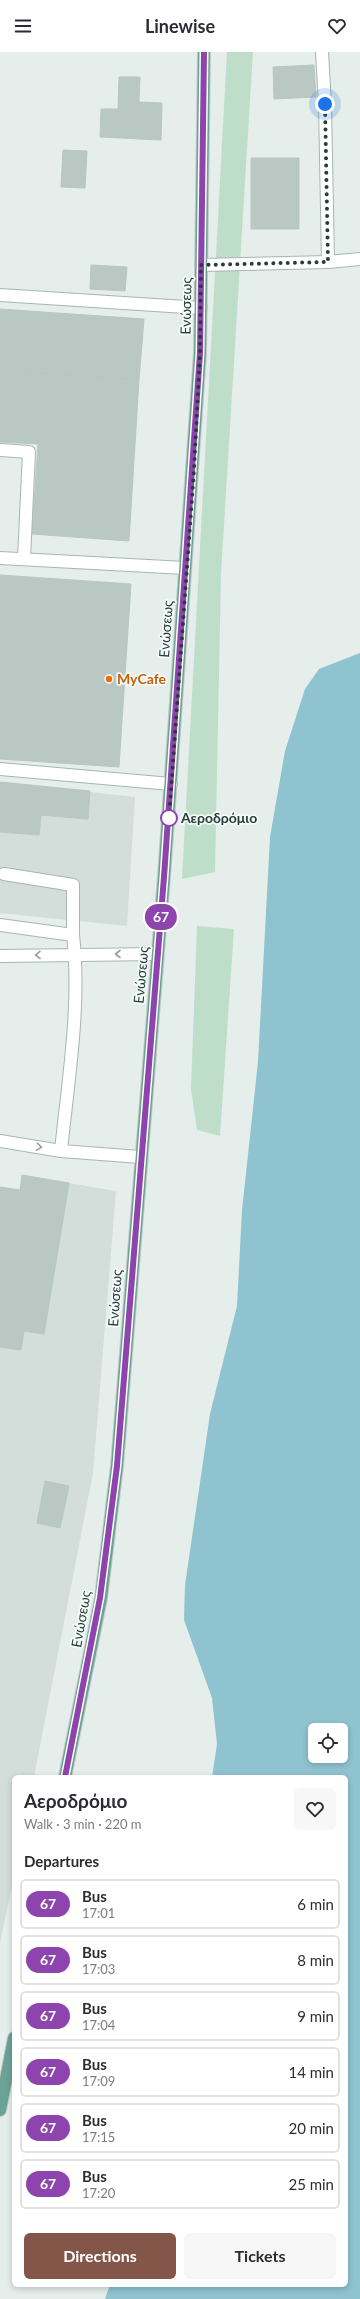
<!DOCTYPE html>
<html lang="en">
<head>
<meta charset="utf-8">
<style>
	:root { --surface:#fff; --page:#f7f7f7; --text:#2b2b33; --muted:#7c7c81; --line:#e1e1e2; --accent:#835649 }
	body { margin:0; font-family:Lato,sans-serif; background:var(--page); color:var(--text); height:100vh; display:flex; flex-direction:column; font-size:15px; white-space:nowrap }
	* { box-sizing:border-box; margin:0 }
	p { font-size:13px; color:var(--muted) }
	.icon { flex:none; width:22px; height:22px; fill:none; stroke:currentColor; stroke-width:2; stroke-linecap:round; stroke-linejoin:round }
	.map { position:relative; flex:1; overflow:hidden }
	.side { position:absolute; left:12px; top:1723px; width:336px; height:512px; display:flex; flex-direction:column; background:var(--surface); border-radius:6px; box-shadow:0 2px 6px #0003 }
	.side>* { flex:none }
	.badge { padding:0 8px; border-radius:13px; font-size:14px; line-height:26px }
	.controls { position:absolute; left:308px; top:1671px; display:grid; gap:8px }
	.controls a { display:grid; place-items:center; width:40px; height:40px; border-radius:6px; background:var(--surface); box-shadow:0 2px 6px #0003; font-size:20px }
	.you { position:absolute; width:20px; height:20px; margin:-10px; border:3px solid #fff; border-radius:50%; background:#1a73e8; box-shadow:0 0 0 6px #1a73e833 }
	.map>.badge { position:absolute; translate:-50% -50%; box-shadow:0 0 0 2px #fff }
	h2 { padding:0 12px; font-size:15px; line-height:36px }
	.round { display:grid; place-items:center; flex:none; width:42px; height:42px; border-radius:6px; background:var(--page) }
	.summary { display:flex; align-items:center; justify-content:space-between; height:68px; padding:0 12px }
	h1 { font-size:19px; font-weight:700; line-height:30px }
	.button { display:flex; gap:8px; margin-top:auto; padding:8px 12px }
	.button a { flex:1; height:46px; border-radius:6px; background:var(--accent); color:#fff; font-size:16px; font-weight:700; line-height:46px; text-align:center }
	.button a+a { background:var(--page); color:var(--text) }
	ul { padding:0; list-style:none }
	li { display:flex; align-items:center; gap:12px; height:50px; margin:0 8px 6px; padding:0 4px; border:2px solid var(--line); border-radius:6px }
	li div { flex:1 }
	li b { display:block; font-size:15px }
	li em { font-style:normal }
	li .badge { min-width:44px; font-weight:700; text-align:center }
	header { display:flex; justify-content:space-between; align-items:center; height:52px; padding:0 12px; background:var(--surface); font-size:18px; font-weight:700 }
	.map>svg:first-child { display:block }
</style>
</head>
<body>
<header><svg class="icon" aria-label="menu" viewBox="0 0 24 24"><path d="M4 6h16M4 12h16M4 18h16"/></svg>Linewise<svg class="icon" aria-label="heart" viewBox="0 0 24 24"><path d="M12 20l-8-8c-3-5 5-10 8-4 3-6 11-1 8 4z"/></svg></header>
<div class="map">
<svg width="360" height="2247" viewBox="0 0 360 2247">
	<rect width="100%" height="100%" fill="#e5eeea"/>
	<!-- built -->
	<path fill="#d3ddd9" d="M0,730L135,745L127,874L0,861Z
		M22,1123L116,1139L93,1421L34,1725H14V1825L0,1891V1135L20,1138Z"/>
	<!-- green -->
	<path fill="#bfdec9" d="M227,0H253L221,522L215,820L182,827Z
		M197,874L234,877L220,1084L197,1078L191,1037Z"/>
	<!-- water -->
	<path fill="#8fc3d0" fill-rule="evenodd" d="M360,601V2247H105L110,2233H346V1725H212L217,1692L212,1646L184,1568L185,1533L210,1362L237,1254L242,1158L258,1010L270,785L285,699L305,637L319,617ZM315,1678H341V1704H315Z"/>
	<!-- building -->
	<path fill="#bac8c3" stroke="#b7c7c1" d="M314,13L316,45L274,47L273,15Z
		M119,25H140L139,50L162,51L161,88L100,85L101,57H118Z
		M63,98L87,99L85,136L61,135Z
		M251,106H299V177H251Z
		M91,213L127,215L125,239L90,237Z
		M0,257L144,267L139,328L0,318Z
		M0,318L139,328L129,489L32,482L38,392L0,390Z
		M0,523L131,532L119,715L0,707Z
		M0,730L90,739L88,767L41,763L39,783L0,780Z
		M22,1123L69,1131L44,1282L24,1279L21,1298L0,1295V1135L20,1138Z
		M45,1429L69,1434L60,1476L37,1471Z"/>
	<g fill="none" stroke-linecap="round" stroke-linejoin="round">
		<!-- minor casing -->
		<g stroke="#a7b6b1" stroke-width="14">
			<path id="minor" d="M322,0L325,52L328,210L360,207
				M201,213L328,210
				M0,243L201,256
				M0,398L29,400L24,507
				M0,506L185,516
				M0,717L171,732
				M4,822L73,833V883
				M0,873L73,883C81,954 68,1028 61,1099
				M0,904L157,902
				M0,1089L61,1099L140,1105"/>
		</g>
		<!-- major casing -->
		<g stroke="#c2c9c8" stroke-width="14">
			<path id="major" d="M65,1725L101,1546L117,1414L164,825L200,301L204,0
				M0,2058L14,1986"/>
		</g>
		<!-- minor -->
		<use href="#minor" stroke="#fff" stroke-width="12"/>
		<!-- major -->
		<use href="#major" stroke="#6ba296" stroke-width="12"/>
	</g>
	<!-- one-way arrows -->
	<defs><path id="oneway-chevron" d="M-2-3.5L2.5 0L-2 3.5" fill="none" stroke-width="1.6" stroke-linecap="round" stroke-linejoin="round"/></defs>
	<g stroke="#929f9c">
		<use href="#oneway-chevron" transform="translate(118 902) rotate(180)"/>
		<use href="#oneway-chevron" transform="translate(38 903) rotate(179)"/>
		<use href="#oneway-chevron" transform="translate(39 1095) rotate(9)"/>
	</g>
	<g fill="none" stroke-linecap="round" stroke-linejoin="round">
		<!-- line casing -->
		<g stroke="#fff" stroke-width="9">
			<path id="line" d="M65,1725L100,1546L117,1414L164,825L200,301L204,0"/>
		</g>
		<!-- line -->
		<use href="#line" stroke="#8e44ad" stroke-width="6"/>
		<!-- walk -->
		<path stroke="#243f39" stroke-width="4" stroke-dasharray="0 7.2" d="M169,766L194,418L200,301L201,213L328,210L325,52"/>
	</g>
	<!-- markers -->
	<circle fill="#e8710a" stroke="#f6faf8" stroke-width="1.5" cx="109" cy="627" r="4"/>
	<circle fill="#fff" stroke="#8e44ad" stroke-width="2" cx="169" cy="766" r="8"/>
	<g text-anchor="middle" stroke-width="3.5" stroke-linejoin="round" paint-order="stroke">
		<!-- street labels -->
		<g font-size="14" fill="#243f39" stroke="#f6faf8">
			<text transform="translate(186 254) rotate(-89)" y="5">Ενώσεως</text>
			<text transform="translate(166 577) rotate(-86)" y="5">Ενώσεως</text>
			<text transform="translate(141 923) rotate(-85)" y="5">Ενώσεως</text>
			<text transform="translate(115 1246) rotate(-86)" y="5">Ενώσεως</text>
			<text transform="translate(81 1567) rotate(-80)" y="5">Ενώσεως</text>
		</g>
		<!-- food labels -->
		<g font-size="14" font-weight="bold" fill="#c56008" stroke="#f6faf8" text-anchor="start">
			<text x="117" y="632">MyCafe</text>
		</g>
		<!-- stop labels -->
		<g font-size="14" font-weight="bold" fill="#243f39" stroke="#f6faf8" text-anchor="start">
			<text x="181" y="771">Αεροδρόμιο</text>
		</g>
	</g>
</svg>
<div class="controls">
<a><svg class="icon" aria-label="locate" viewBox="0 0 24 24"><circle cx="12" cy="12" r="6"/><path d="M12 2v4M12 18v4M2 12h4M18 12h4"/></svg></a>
</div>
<div class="you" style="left:325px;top:52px"></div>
<b class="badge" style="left:161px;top:865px;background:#8e44ad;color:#fff">67</b>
<section class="side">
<div class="summary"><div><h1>Αεροδρόμιο</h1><p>Walk · 3 min · 220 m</p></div><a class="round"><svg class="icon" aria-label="heart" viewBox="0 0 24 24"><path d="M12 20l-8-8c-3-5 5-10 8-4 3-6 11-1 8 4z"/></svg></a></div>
<h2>Departures</h2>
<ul>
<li><span class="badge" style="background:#8e44ad;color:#fff">67</span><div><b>Bus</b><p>17:01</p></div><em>6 min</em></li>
<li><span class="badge" style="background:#8e44ad;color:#fff">67</span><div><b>Bus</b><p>17:03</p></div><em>8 min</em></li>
<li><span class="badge" style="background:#8e44ad;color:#fff">67</span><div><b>Bus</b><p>17:04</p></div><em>9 min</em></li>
<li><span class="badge" style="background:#8e44ad;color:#fff">67</span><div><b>Bus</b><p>17:09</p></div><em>14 min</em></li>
<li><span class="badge" style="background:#8e44ad;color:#fff">67</span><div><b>Bus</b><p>17:15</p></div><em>20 min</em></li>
<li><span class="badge" style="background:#8e44ad;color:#fff">67</span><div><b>Bus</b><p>17:20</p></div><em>25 min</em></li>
</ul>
<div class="button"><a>Directions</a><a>Tickets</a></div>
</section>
</div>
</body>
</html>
